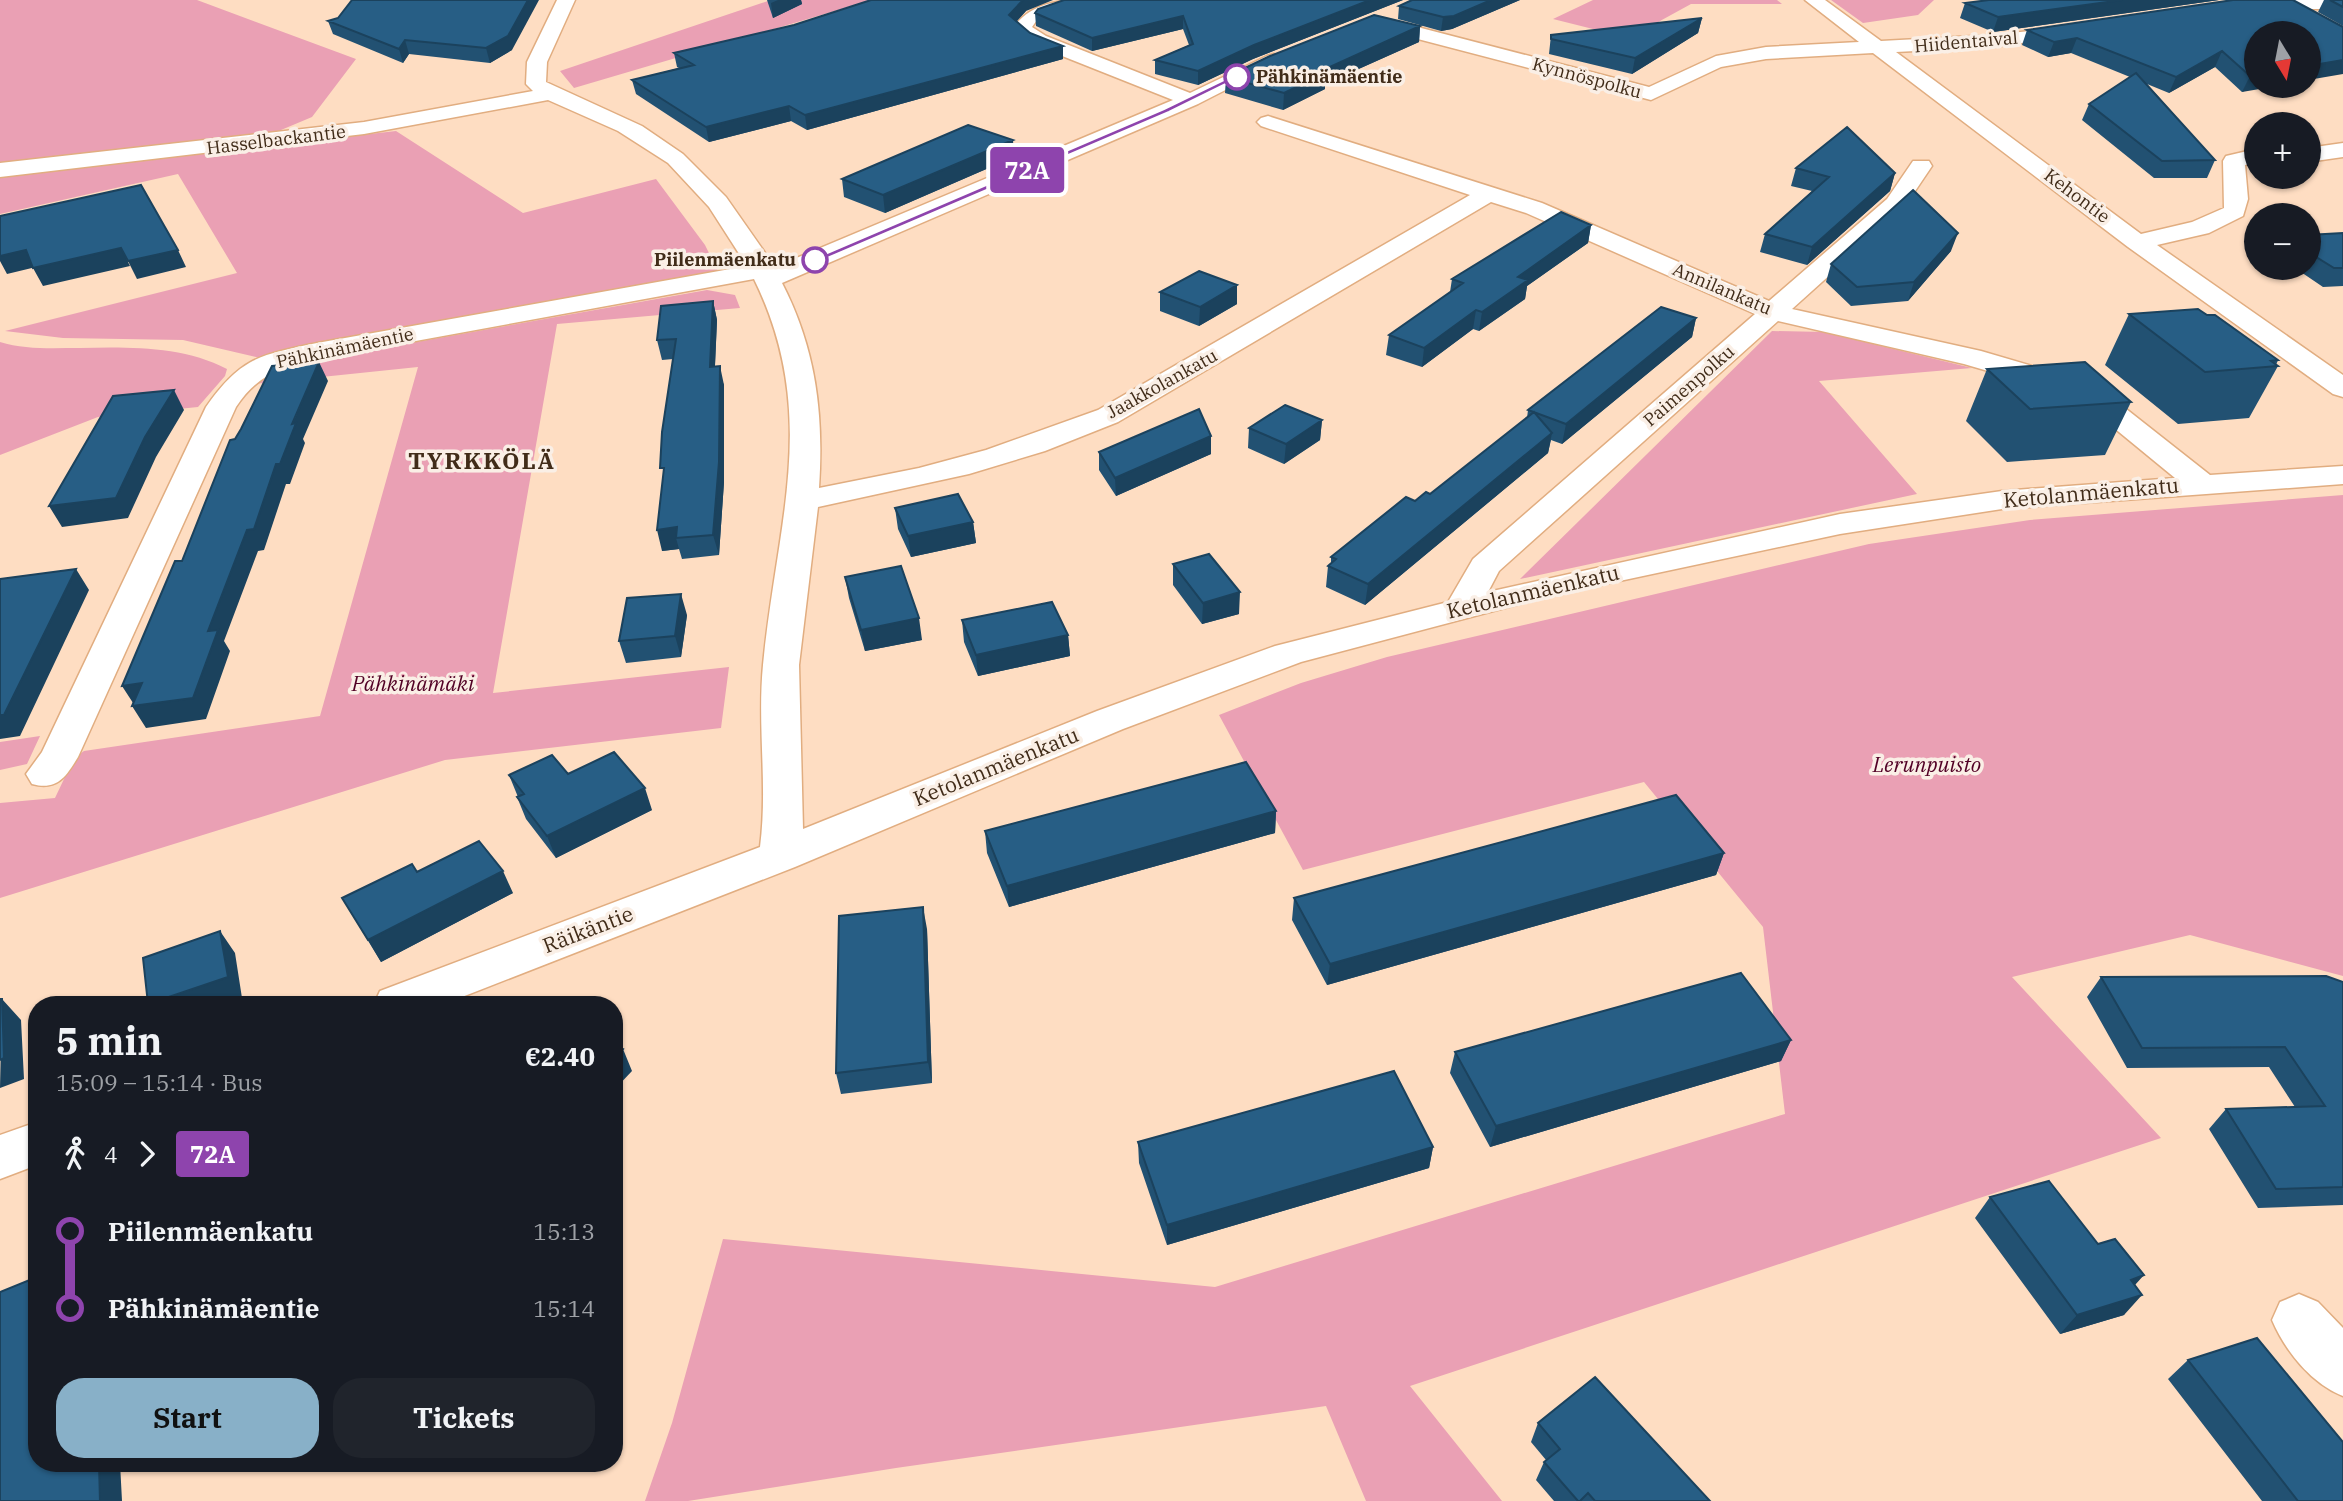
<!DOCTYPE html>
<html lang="en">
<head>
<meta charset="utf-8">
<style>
	:root { --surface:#171b24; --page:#20242c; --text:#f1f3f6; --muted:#9ea1a6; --accent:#88b0c8 }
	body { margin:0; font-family:"IBM Plex Serif",serif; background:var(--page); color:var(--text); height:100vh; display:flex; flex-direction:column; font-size:26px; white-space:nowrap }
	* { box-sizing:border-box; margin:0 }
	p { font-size:23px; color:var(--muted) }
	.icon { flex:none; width:38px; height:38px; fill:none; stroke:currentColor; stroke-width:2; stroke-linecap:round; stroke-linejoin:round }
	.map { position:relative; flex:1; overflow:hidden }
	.side { position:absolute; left:28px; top:996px; width:595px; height:476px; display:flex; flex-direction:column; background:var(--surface); border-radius:28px; box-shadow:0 2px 5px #0004 }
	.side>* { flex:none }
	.badge { padding:0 14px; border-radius:5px; font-size:24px; line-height:46px }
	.needle { width:46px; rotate:170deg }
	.tools { position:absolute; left:2244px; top:21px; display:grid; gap:14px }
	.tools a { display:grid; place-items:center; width:77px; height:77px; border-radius:50%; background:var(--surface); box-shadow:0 2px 5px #0004; font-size:35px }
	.map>.badge { position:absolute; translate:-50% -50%; box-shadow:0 0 0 4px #fff }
	.legs { display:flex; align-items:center; gap:10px; height:77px; padding:0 28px; font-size:23px }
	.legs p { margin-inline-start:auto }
	.overview { display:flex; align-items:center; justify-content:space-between; height:119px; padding:0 28px }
	h1 { font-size:38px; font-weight:700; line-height:52px }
	.button { display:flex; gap:14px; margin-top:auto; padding:14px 28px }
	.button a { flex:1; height:80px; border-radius:28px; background:var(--accent); color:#111; font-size:28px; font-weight:700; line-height:80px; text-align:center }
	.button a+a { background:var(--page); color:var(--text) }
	ul { padding:0 28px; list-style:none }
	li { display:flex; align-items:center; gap:24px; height:77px; font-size:26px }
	li i { display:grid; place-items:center; width:10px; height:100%; margin:0 9px; background:currentColor }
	li i::after { content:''; width:18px; height:18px; margin:-9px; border:5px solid; border-radius:50%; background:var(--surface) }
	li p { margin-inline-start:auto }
	li:first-child i { background:linear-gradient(#0000 50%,currentColor 0) }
	li:last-child i { background:linear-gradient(currentColor 50%,#0000 0) }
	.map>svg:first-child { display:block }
</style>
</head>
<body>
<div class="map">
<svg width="2343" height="1501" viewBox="0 0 2343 1501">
	<rect width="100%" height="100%" fill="#feddc2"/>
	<!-- green -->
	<path fill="#eaa0b4" d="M0,0H197L356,59L312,117L262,138L0,165Z
		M771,0H872L574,88L560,71Z
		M1593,0H1777L1782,4H1691L1629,38L1553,19Z
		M1831,0H1934L1918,15L1863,23Z
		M396,131L523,213L656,179L705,245L719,273L260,358L183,340L63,338L5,331L237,273L178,174L0,214V176Z
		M707,290L735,295L740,308L557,324L493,693L729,667L721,728L445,760L0,898V803L55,798L74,758L84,751L320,716L418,367L254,384L289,368L405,344Z
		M1772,331L1824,332L1972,368L1819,381L1917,494L1520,579Z
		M0,342C25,350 54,348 80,348C129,347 183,346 227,369L225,376L198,407L98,417L0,455Z
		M2343,495V976L2190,935L2012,977L2161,1138L1410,1386L1502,1501H1366L1326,1406L896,1468L688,1501H645L672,1423L723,1239L1215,1287L1785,1114L1763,927L1644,782L1303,870L1219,715L1301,683L1387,657L1869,544L2030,520Z
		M40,736L27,764L0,770V742Z"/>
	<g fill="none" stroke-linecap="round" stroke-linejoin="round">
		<!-- minor casing -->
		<g stroke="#e1ad80" stroke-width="3">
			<path id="minor" d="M557,0H575L547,62L546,82L642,126L683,154L726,197L775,267L1173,100L1032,44L1013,28C1030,4 1056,0 1085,0L1082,4L1037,20L1032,27L1046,36L1190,93L1267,56L1274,54L1284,60L1198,104L782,283C816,349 824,414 819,488L919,468L986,450L1098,410L1470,195L1261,126L1257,122L1261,118L1268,116L1542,203L1769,301L1887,199L1913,161H1929L1932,166L1903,209L1792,309L1981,351L2083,381L2111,397L2210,475L2343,466V484L2002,509L1840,534L1554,595L1301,662L1123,729L795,867L444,1004H374L380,991L760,847C768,786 757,726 763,665C776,525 821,415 754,279L317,359C281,367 257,375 236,407L78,757C66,777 57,791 32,784L26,774L42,752L206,407C241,357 260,355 317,343L747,266L709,207L668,163L618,131L548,100L364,134L0,177V163L364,122L533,91L526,84L527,62ZM1491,202L1526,213L1755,314L1473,559L1448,602L1275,646L1097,711L803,829L799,665L818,507L969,474L1045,451L1118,422ZM1778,321L1964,364L2063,393L2091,409L2175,478L2002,491L1840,514L1488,592L1499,571Z
				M1805,0H1825L1881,41L1993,35L2084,25L2086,29L2084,33L2077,35L1993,47L1896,52L2141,234L2192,222L2224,208L2223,161L2226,156L2256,149V163L2245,165L2248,199L2243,216L2209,233L2157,245L2343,375V397L2333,394L2128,247L1873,53L1766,59L1721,67L1651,100L1368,26L1366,22L1375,16L1649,87L1716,56L1766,47L1859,42Z
				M2241,0H2343V9H2247L2241,8L2238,4Z
				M2343,143V157L2308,162V148Z
				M37,1122V1165L0,1179V1135Z
				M2299,1294L2318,1302L2343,1328V1396C2312,1384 2285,1351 2272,1320L2280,1302Z"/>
		</g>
		<!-- minor -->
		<use href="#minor" fill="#fff" fill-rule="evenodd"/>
	</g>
	<!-- wall -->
	<path fill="#225172" d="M767,0H801L802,4L773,18Z
		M1403,0L1253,59L1198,85L1155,74V60L1189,45L1183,29L1092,51L1036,26L1035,13Z
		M1520,0L1452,29L1441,31L1398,19L1399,6Z
		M1989,0H2219L1993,32L1960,18L1965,3Z
		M2233,0L2256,86L2242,92L2215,67L2169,93L2147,84L2215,160L2207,178H2154L2082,120L2089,104L2130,77L2071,53L2048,57L2022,45L2027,30Z
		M2324,0H2343V26L2318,12Z
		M1026,11L1017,21L1030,33L1063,46V59L807,130L791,121L709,142L636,94L632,80L679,68L677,67L674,53Z
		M1702,18L1698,33L1632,74L1549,54L1551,35Z
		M328,21L512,50L490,63L409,54L403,63L333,34Z
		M1420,26L1419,42L1325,84V89L1283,110L1225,93L1226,77Z
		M1014,157L885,213L844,197L842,179Z
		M1796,168L1895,173L1890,191L1807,265L1760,252L1765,234L1812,191L1791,186Z
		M1591,225L1588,243L1527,286L1525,299L1479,331L1473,329L1422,367L1386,355L1389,335L1450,292L1452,279Z
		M2343,233V286L2323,287L2295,268H2308V235Z
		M1951,251L1908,301L1851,306L1826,282L1831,264Z
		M1237,285V304L1199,326L1160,311V292Z
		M713,301L717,320L715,366L724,385V482L719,555L682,559L679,549L662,551L663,478L673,359L662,360L657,340Z
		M2129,314L2207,315L2278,360L2276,365L2278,366L2249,418L2178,424L2105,365Z
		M1696,318L1692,337L1562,444L1551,440L1548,453L1365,605L1326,587L1328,566L1331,564V557L1415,501L1430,494L1527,418L1528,410Z
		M1987,369L2131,402L2105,455L2007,462L1966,421Z
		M1322,420L1320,440L1284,464L1248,448L1249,428Z
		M1099,452L1211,454L1116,496L1099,470Z
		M895,508L973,522L976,543L911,557L898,529Z
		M1173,564L1239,614L1202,624L1173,585Z
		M845,577L922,640L865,651L849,598Z
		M687,615L681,657L626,663L619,641Z
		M962,620L1068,635L1070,656L978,676L964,642Z
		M568,774L652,810L556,858L526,819L517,797H518L509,775Z
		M1276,811L1275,833L1009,907L987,853L985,831Z
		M1724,853L1716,875L1327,985L1292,920L1294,898Z
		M417,872L513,893L381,962L342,898Z
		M927,929L932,1083L841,1094L836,1073Z
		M2101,977L2343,982V1205L2258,1208L2209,1129L2226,1109L2295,1107L2269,1067L2127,1068L2087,997Z
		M1791,1040L1781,1061L1490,1147L1450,1073L1455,1052Z
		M1138,1142L1433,1147L1429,1168L1167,1245L1139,1163Z
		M1990,1197L2098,1244L2135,1286L2124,1315L2060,1334L1975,1218Z
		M2188,1360L2343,1501H2262L2168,1379Z
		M1538,1423L1710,1501H1554L1536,1480L1544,1462L1546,1460L1531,1442Z"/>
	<!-- shaded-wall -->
	<path fill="#1b425d" d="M528,0H539L512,50L490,63L486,48Z
		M778,0H801L802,4L773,18L771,3Z
		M1023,0H1053L1026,11L1010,28L1009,15Z
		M1370,0H1403L1253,59L1198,85V71L1254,45Z
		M1491,0H1520L1452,29L1441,31L1443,17Z
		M2122,0H2219L1993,32L1998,17Z
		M1183,16V29L1092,51V38Z
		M1702,18L1698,33L1632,74L1635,58Z
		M1420,26L1419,42L1325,84V89L1283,110L1284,93L1323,70Z
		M2077,38L2071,53L2048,57L2054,42Z
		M405,40L409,54L403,63L399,49Z
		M1063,46V59L807,130L805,115Z
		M2222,51L2215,67L2169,93L2176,77Z
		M2343,60V74L2308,80V66Z
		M2256,75V86H2277L2242,92L2250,76Z
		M789,106L791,121L709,142L706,127Z
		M1013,140L1014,157L885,213L883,195Z
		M1895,173L1890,191L1807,265L1812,247Z
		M1591,225L1588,243L1527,286L1525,299L1479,331L1482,312L1518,277Z
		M1958,233L1951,251L1908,301L1914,282Z
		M121,248L130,266L43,286L33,268Z
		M26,250L36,267L7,274L0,261V256Z
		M178,250L186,267L137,279L128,261Z
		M1237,285V304L1199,326L1200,307Z
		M713,301L717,320L714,386L710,367Z
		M1476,310L1473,329L1422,367L1424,348Z
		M1696,318L1692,337L1562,444L1566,424Z
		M319,362L328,381L303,439L305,443L290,484H286L264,550L258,551L224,641L230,651L206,719L146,728L132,706H135L122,686L208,631L247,530Z
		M720,366L724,385V482L719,555L713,535Z
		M174,390L184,410L156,457L128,518L62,527L49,506L145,437Z
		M1322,420L1320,440L1284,464L1286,444Z
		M1552,433L1548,453L1365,605L1368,584Z
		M1211,436V454L1116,496L1115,478Z
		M973,522L976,543L911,557L908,536Z
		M677,527L676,538L679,549L662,551L657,530Z
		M76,569L89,590L20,736L0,739V715Z
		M1240,592L1239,614L1202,624L1203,603Z
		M681,594L687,615L681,657L675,636Z
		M919,618L922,640L865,651L861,630Z
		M1068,635L1070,656L978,676L976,655Z
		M645,788L652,810L556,858L547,836Z
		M1276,811L1275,833L1009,907L1007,886Z
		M1724,853L1716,875L1327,985L1330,964Z
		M503,871L513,893L381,962L368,940Z
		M923,907L927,929L932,1083L928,1062Z
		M220,931L235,953L242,998L226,1004H150Z
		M2,999L21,1020L24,1079L0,1088Z
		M1791,1040L1781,1061L1490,1147L1496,1126Z
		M623,1049L632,1071L614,1090V1059Z
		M1433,1147L1429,1168L1167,1245V1225Z
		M2144,1275L2126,1295L2131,1280Z
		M2142,1295L2124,1315L2060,1334L2077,1315Z
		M99,1463H120L122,1501H100Z"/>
	<!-- building -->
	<path fill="#275e85" stroke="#1b425d" stroke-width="2" d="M352,0H528L508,36L486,48L405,40L399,49L328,21L338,18Z
		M871,0H1023L1009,15L1030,33L1063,46L805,115L789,106L706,127L632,80L694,65L674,53L794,25Z
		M1064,0H1370L1254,45L1198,71L1155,60L1193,44L1183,16L1092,38L1035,13L1038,9Z
		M1412,0H1491L1454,16L1443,17L1399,6Z
		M1989,0H2122L1998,17L1965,3Z
		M2233,0H2293L2343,27V60L2308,66V33H2256V75L2250,76L2222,51L2176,77L2077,38L2054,42L2027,30Z
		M2330,0H2343V7Z
		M1374,15L1420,26L1323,70L1326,73L1284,93L1226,77L1270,56Z
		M1702,18L1635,58L1551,39V35Z
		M2136,73L2215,160L2162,161L2089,104Z
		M968,125L1013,140L883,195L842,179Z
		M1847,127L1895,173L1812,247L1765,234L1829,177L1796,168Z
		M141,185L178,250L128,261L121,248L33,268L26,250L0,256V216Z
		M1913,190L1958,233L1914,282L1857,287L1831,264Z
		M1561,212L1591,225L1518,277L1528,280L1482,312L1476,310L1424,348L1389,335L1463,283L1452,279Z
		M2343,233V268H2334L2308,252V235Z
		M1199,271L1237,285L1200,307L1160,292Z
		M713,301L710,367L720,366L719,462L713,535L676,538L677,527L657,530L664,468H660L662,432L676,339L657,340L661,306Z
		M1661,307L1696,318L1566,424L1528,410Z
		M2198,309L2207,315H2215L2278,360L2271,361L2278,366L2205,372L2129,314Z
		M319,362L292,424L296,423L280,464H276L254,529L247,530L208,631L218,630L193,698L132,706L142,683L122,686L175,561H182L230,440L235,439L241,429L272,366Z
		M2085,362L2131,402L2030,409L1987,369Z
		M174,390L145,437L116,498L49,506L113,396Z
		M1285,405L1322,420L1286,444L1249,428Z
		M1199,409L1211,436L1115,478L1099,452Z
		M1534,412L1552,433L1368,584L1328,566L1336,559L1331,557L1406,497L1415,501L1426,492L1430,494Z
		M958,494L973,522L908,536L895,508Z
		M1209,554L1240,592L1203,603L1173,564Z
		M901,566L919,618L861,630L845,577Z
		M76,569L4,715H0V579Z
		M681,594L675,636L619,641L627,598Z
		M1052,602L1068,635L976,655L962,620Z
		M614,752L645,788L547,836L517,797L524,794L509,775L552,755L568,774Z
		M1246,762L1276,811L1007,886L985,831Z
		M1676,795L1724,853L1330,964L1294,898Z
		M479,841L503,871L368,940L342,898L412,864L417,872Z
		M923,907L928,1062L836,1073L839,916Z
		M220,931L228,977L148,1004L143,958Z
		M1741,973L1791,1040L1496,1126L1455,1052Z
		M2326,976L2343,982V1187L2276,1189L2226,1109L2325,1106L2285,1047L2142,1048L2101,977Z
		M0,999H2L4,1058L0,1060Z
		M614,1045L623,1049L614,1059Z
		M1394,1071L1433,1147L1167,1225L1138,1142Z
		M2049,1181L2098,1244L2115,1239L2144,1275L2131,1280L2142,1295L2077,1315L1990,1197Z
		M37,1277V1463H99L100,1501H0V1292Z
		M2257,1338L2343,1442V1501H2298L2188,1360Z
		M1595,1377L1710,1501H1595L1588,1493L1580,1501H1578L1544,1462L1560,1449L1538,1423Z"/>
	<!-- line-1 -->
	<path fill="#8e44ad" stroke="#fff" stroke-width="2" d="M1234,75L1240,77L1169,112L818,262L811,260L1164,109Z"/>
	<!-- markers -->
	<g fill="#fff" stroke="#8e44ad" stroke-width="3.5">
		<circle cx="1237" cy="77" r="12"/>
		<circle cx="815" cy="260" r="12"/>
	</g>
	<g text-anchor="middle" stroke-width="7" stroke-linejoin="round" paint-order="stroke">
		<!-- far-street labels -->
		<g font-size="18" fill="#412c19" stroke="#faefe6">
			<text transform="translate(1966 42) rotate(-5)" y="6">Hiidentaival</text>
			<text transform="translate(1587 78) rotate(15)" y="6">Kynnöspolku</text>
			<text transform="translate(276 140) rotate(-7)" y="6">Hasselbackantie</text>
			<text transform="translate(2077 196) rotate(37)" y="6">Kehontie</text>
			<text transform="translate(1722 289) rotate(23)" y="6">Annilankatu</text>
			<text transform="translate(345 348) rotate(-12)" y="6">Pähkinämäentie</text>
			<text transform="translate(1162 384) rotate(-29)" y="6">Jaakkolankatu</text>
			<text transform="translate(1689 386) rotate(-41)" y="6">Paimenpolku</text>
		</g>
		<!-- far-stop labels -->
		<g font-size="18" font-weight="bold" fill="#412c19" stroke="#faefe6" text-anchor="start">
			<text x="1256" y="83">Pähkinämäentie</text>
			<text x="796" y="266" text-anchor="end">Piilenmäenkatu</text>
		</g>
		<!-- street labels -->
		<g font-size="21" fill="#412c19" stroke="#faefe6">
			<text transform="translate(2091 493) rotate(-5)" y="7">Ketolanmäenkatu</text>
			<text transform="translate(1533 592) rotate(-13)" y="7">Ketolanmäenkatu</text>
			<text transform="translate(996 767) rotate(-22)" y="7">Ketolanmäenkatu</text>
			<text transform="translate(588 930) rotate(-21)" y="7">Räikäntie</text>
		</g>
		<!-- park labels -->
		<g font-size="21" font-style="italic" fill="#520025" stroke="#faefe6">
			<text x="413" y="691">Pähkinämäki</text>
			<text x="1927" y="772">Lerunpuisto</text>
		</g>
		<!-- far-district labels -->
		<g font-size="23" font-weight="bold" letter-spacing="2" fill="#412c19" stroke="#faefe6">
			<text x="482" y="469">TYRKKÖLÄ</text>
		</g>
	</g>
</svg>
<div class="tools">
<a><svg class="needle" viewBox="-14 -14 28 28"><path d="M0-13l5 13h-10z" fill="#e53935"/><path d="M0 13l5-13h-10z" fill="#9ea1a6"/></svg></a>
<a>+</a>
<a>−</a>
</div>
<b class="badge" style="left:1027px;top:170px;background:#8e44ad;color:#fff">72A</b>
<section class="side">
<div class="overview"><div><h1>5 min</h1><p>15:09 – 15:14 · Bus</p></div><b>€2.40</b></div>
<div class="legs"><svg class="icon" aria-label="walk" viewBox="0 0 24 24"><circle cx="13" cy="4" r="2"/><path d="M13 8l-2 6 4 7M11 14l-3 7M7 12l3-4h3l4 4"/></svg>4<svg class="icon" aria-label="forward" viewBox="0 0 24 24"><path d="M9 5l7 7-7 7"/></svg><b class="badge" style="background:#8e44ad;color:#fff">72A</b></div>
<ul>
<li><i style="color:#8e44ad"></i><b>Piilenmäenkatu</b><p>15:13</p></li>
<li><i style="color:#8e44ad"></i><b>Pähkinämäentie</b><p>15:14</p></li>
</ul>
<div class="button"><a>Start</a><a>Tickets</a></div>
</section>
</div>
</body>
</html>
